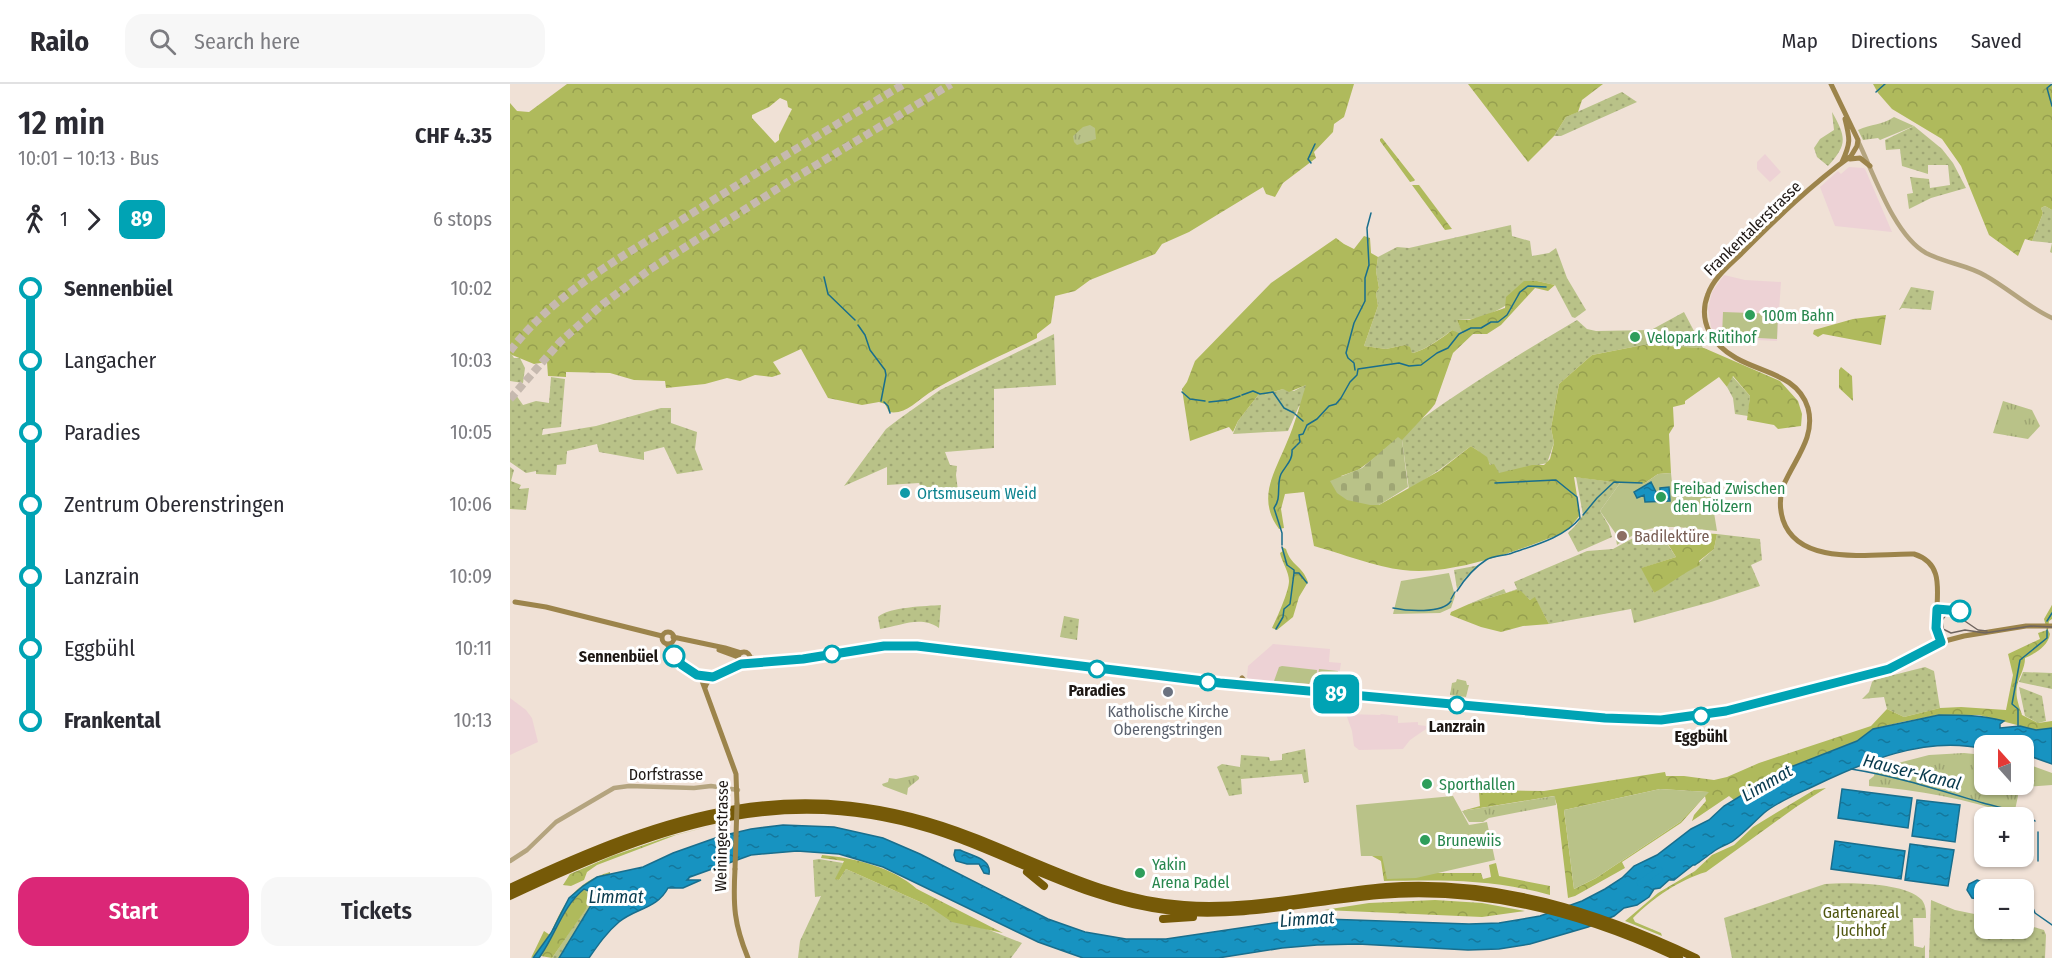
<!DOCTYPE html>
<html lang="en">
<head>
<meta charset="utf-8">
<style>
	:root { --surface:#fff; --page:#f7f7f7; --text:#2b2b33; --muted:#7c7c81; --line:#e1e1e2; --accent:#db2777 }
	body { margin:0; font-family:"Fira Sans Condensed",sans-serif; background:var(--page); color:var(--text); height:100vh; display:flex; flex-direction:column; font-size:22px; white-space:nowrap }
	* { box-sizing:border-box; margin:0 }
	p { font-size:20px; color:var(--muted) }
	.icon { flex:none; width:33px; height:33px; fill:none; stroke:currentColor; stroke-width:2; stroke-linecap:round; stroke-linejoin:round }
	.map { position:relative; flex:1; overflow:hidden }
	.details { display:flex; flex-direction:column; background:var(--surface); width:510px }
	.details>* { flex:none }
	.badge { padding:0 12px; border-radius:9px; font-size:21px; line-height:39px }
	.needle { width:39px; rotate:339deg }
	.buttons { position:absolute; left:1464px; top:651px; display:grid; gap:12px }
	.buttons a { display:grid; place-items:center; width:60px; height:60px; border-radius:12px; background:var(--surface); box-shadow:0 2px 4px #0004; font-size:30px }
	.map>.badge { position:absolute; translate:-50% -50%; box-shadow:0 0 0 3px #fff }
	.legs { display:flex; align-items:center; gap:9px; height:66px; padding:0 18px; font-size:20px }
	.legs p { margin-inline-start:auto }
	.summary { display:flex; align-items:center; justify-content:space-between; height:102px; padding:0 18px }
	h1 { font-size:33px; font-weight:600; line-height:45px }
	.cta { display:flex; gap:12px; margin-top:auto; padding:12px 18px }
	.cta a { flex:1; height:69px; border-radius:18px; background:var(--accent); color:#fff; font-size:24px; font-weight:600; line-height:69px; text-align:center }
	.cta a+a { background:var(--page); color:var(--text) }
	ul { padding:0 18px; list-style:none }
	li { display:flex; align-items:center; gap:21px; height:72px; font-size:22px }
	li i { display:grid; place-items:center; width:9px; height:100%; margin:0 8px; background:currentColor }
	li i::after { content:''; width:15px; height:15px; margin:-8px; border:4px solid; border-radius:50%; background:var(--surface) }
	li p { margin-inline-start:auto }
	li:first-child i { background:linear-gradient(#0000 50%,currentColor 0) }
	li:last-child i { background:linear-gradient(currentColor 50%,#0000 0) }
	header { display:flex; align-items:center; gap:36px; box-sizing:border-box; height:84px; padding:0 30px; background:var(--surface); border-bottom:2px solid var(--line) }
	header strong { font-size:28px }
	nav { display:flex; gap:33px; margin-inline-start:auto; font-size:21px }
	.search { width:420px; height:54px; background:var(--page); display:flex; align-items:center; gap:15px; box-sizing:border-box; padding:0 21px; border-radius:18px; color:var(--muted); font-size:22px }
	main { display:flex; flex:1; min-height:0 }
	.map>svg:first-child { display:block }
</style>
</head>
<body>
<header>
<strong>Railo</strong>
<div class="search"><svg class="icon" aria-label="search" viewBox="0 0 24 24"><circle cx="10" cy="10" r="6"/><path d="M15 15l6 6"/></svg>Search here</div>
<nav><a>Map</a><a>Directions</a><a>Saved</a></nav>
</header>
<main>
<section class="details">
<div class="summary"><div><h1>12 min</h1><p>10:01 – 10:13 · Bus</p></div><b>CHF 4.35</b></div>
<div class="legs"><svg class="icon" aria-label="walk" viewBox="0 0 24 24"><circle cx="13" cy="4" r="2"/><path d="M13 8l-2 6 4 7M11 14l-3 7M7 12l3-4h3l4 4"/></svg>1<svg class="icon" aria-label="forward" viewBox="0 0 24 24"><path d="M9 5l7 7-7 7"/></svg><b class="badge" style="background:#00a3b4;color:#fff">89</b><p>6 stops</p></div>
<ul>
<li><i style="color:#00a3b4"></i><b>Sennenbüel</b><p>10:02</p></li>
<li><i style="color:#00a3b4"></i><span>Langacher</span><p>10:03</p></li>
<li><i style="color:#00a3b4"></i><span>Paradies</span><p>10:05</p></li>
<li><i style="color:#00a3b4"></i><span>Zentrum Oberenstringen</span><p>10:06</p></li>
<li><i style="color:#00a3b4"></i><span>Lanzrain</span><p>10:09</p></li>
<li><i style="color:#00a3b4"></i><span>Eggbühl</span><p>10:11</p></li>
<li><i style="color:#00a3b4"></i><b>Frankental</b><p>10:13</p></li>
</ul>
<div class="cta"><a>Start</a><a>Tickets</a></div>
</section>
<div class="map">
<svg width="1542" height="874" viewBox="0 0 1542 874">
	<defs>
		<pattern id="grass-dots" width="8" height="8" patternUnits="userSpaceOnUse" patternTransform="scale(1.5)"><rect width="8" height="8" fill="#b9c288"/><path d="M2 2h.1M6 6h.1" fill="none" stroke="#9fa674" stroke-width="1.8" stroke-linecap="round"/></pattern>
		<pattern id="forest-crowns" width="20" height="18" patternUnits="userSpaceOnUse" patternTransform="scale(1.5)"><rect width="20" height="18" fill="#afba5c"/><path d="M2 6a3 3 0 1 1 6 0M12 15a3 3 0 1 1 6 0" fill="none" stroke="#969f4f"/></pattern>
		<pattern id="cemetery-stones" width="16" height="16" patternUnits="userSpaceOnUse" patternTransform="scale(1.5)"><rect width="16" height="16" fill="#b9c288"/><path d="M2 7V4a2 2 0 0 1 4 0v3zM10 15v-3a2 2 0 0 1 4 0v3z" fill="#9fa674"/></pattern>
		<pattern id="park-tufts" width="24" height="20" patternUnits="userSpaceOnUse" patternTransform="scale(1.5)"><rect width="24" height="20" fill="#b9c288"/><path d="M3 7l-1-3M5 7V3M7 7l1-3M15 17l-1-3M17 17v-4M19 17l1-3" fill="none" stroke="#9fa674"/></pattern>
		<pattern id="water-ripples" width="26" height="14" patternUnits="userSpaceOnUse" patternTransform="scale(1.5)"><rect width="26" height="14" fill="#1793c1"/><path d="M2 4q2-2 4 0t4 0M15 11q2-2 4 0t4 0" fill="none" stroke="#14779c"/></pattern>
	</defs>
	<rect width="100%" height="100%" fill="#f0e1d6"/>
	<!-- commercial -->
	<path fill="#edd2d6" d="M1339,83L1354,84L1356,87L1382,148L1325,142L1310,103L1328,87L1331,90Z"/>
	<!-- education -->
	<path fill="#edd2d5" d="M1255,70L1271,88L1260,98L1247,85V78Z
		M1214,191L1235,196L1271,198L1267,257L1227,255L1211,259L1209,257L1201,243L1198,225L1202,208Z
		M763,560L820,565L819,578L831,579L827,604L739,596L737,593L738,582Z
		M0,614L16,626L22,634L28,658L0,671Z
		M836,630L870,631L871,630L888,632V639L908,638V641L916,642V645L900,656L893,665L849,666L844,662L842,647Z"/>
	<!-- grass -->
	<path fill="url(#grass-dots)" d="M1112,8L1127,18L1051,52H1044L1056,33Z
		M1322,28C1336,53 1338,60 1318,82L1307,73L1304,64L1310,55L1324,46Z
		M1404,42L1432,65L1443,79L1456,104L1421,114L1399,125L1397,110L1403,109L1400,93L1419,95L1420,104L1440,101L1438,81H1418V90L1392,82L1390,65L1376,66L1375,56Z
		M1535,122L1542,126V169L1540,168L1542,159L1522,157L1533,129L1531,124Z
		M1001,141L1002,152L1020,157L1022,172L1039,169L1046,164L1057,194L1076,226L1065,234L1062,233L1045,201L1027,197C1001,218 983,236 947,236L954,250L951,251L942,246C933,253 912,268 902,269L895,261L876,265L854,262L868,222L866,209L869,204L866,187L868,173L887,163L899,164Z
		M1401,203L1424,207L1421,226L1392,224L1389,226Z
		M1174,228L1193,264L1133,261L1082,271L1049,300L1041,344L1044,359L1037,379L989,390C977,378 976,372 961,362L929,386L899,406L892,356L887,353C944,310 1006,272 1067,236L1077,245L1086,247L1141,246Z
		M544,250L546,301L484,305V364L435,368L440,381L447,382L446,391L449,415L412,407L409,399L377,401V383L334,402L376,345L389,335L430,306Z
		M0,268L4,274H10L15,284L13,299L0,297Z
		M1222,292L1240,312L1238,332L1225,330L1223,314L1217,303Z
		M41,293L55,295L51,343L33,345L32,351L86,342L151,324H161V339L187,348L185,365L193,386L167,390L154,363L134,368V376L89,368L87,360L57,367L56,380L47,381L46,391L26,390V387L16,389L0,378V313L6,311L13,321L26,317L39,319Z
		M797,300L804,313L789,322L778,347L723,350L728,337L749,310L754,311L773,305L784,307Z
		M0,383L4,386L1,397L11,401L9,405L19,404L16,426L0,425Z
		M1066,393L1110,399L1090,427L1099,442L1102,453L1068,468L1058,449L1066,441L1073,431Z
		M1156,445V458L1166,473L1132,484L1144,509L1169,491L1189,481V478L1204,465L1207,450L1250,455L1252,476L1241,481L1250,502L1201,518L1124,539L1121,525L1039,540L1025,514L1020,516L1011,508L1006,506L959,520L994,505L996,509L1007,505L1004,498L1077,467L1103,465L1136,447Z
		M970,481L955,494L947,505L944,486Z
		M431,521L429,544C410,531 391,542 370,545L368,533C378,523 417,522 431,521Z
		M554,532L569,535L567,556L550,553Z
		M1415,583L1424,587L1430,624L1394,633L1377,625L1374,613L1352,615L1359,608L1362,598L1364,596Z
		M1513,588L1542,589V605L1509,598Z
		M1509,603L1532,612L1536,637L1528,639L1515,632Z
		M795,665L799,698L794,699L792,690L731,695L732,710L719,712L707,683L712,680L730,683L731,671L759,673L760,677L772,676V670Z
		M309,775L333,779L326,795L329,796L336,785L417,821L512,859L501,874H288L290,857L311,812L305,813L303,776Z
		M1315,800C1337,798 1396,798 1412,816C1416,822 1416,827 1416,834H1403L1404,862L1413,864L1415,861V874H1222L1214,834Z
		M74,805L79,807L83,818L49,874H42L76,824C79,817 80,811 74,805Z
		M1421,816L1445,826L1474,832V844H1514V840L1534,846L1536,851L1535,874H1419Z"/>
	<!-- forest -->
	<path fill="url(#forest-crowns)" fill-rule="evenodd" d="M57,0H844L834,33L824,40L823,48L804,68L806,74L773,99L765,113L756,110L753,103L679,148L652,160L645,170L580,196L565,207L545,212L541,239L527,250V254C491,272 453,288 419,309C407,317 395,331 379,328L375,320L369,318L352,321L318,314L291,265L263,278L271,290L262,293L245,291L230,297L217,294L195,300L156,304L155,297L124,296L100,289L56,288V293L38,292L37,278L24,280L2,271L0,269V19L7,27L19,28ZM270,14L277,17L278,23L282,25L269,51V56L265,59L242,34V31L259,23Z
		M958,0H1093L1072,16L1068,28L1056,33L1044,52L1018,78Z
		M1363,0H1542V126L1535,122L1531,124L1533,129L1522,157L1515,155L1508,172L1479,151L1451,82L1432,55L1382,25L1368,9Z
		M872,54L905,96L904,97L900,98L870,57V55Z
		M902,101H909L942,145L935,146Z
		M854,152L860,154L861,169L868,173L866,187L869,204L866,209L868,222L854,262L876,265L895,261L900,263L902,269C912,268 934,253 942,246L951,250H953L947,236H959L995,224L996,213L1014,197H1027L1045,201L1038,207L1025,204L991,241L977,250H963L943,269L925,320L921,325L892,356L873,366V368L848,386L831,392L869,421L929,387L961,362L977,373L980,381L984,380L989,389L1022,381H1034L1040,375L1044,359L1041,344L1049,300L1082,271L1133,261L1194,264L1270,297L1288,317L1292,330L1291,342L1268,345L1264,341L1237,336L1240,312L1223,292L1217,303L1209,293L1175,317V320L1163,323L1164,342L1159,350L1161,389L1148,390L1135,399H1110L1064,393L1070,431L1059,445L1048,451C1004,468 940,492 893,486C866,483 830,469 804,462L794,408L775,410L771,425L774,444L769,445C746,414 765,388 777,358C785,340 790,320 796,301L779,308L773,305L754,311L749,310L728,337L723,348L719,343L680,357L672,305L677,298L685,277L761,199L826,154L834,160L844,165Z
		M1376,231L1371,261L1313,250L1308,253L1303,250L1304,246L1343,235Z
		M1331,283L1342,292L1343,317L1329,304V286Z
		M1156,447L1207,450L1204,465L1189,477L1190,481C1173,489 1160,500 1144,509L1131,484L1166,473L1156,457Z
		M772,463L776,465C781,482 792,481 798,498L789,513L783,533L767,546L762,544C767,534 779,507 779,497C779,488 772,478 770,469L773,467Z
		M1006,506L1011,507L1020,516L1025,513L1039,540L1013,542L991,548L971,543L940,531L941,528L959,520Z
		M1542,521V535L1539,537L1538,546L1540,550C1538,562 1526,569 1515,574C1515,585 1509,592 1507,602C1505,613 1509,621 1512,631L1528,639L1542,637V644L1526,646L1469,631H1429L1392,638L1363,645L1347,657L1273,686L1227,715L1224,716L1219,712L1182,737L1184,731L1196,717L1195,712L1171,739L1112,778L1115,784L1065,812L1058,814L1047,721L1044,712L952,727L970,722L969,708L972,706L1034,707L1155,688L1156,692H1174L1204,696L1217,693L1249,679L1361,642L1377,625L1394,633L1430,624L1451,623L1496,626L1503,591L1498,570L1530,555L1528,549L1537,546L1534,535ZM1150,705L1198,708L1170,738L1086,794L1064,805L1054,726Z
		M1316,704L1286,723L1196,788C1169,796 1143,814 1123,834L1125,838L1151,849L1152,852L1115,837L1148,809L1185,787L1202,771L1224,761L1243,743L1304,706Z
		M209,740L166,751L87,781L77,788L74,796L61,802L53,801L60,790L102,772L157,753Z
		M869,770L929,789H971L973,795L981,793L979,781L986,779L989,792L1040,802V811C983,795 933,796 874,797L871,777L862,772Z
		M312,771C345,774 382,783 407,805L493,849L442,838L417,821L336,785L329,796L325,795L334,777L311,774Z
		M100,788V790C55,802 58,824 36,856C32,863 27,871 21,874L34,847L40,851C54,818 65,798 100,788Z
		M74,805C80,811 79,817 76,825L42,874L31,872L29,874C45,851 52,822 74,805Z
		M925,816L972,819L1015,827L972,833L814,826L859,819Z"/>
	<!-- cemetery -->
	<path fill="url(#cemetery-stones)" d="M888,353L892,356L898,403L869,421H860L837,416L827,409L820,397L852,384Z"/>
	<!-- park -->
	<path fill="url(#park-tufts)" d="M1384,33L1404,42L1370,56L1368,54L1353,56L1348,46C1361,40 1373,41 1384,33Z
		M580,41L585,44L586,55L567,61L564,58L563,52L573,43Z
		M1141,246L1156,249L1170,255L1169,261L1138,259Z
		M1493,317L1522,326L1530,342L1518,355L1483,349Z
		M947,595L956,597L957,601H959L956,613L940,611L942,599L946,598Z
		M1454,669L1474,671V700H1514V679L1542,689V701L1517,703L1509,707L1504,731C1456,715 1409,706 1359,702V696L1364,692L1365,685L1419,671Z
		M406,691L409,693V695L398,704L397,711L373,702L372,700L378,698L379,694L386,695Z
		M1045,712L1046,721L979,734L973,738H959L952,727Z"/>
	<!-- pitch -->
	<path fill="#b9c288" d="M1213,228L1268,230L1267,255L1212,252Z
		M1161,389L1162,399L1199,398L1207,447C1187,445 1152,439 1132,447C1124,450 1115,456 1107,461L1106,455L1108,453L1090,427L1110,399H1135L1148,390Z
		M939,489L945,512L941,524L930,529L883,530L891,497Z
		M772,582L807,586L806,598H800L799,600L764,597L769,583Z
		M809,585L828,587L827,602L807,600Z
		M1150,705L1199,708L1170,738L1086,794L1064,805L1054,726Z
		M943,712L959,741L977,738L985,776L906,794L877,795L872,772H851L846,721Z"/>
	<!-- water -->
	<path fill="url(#water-ripples)" stroke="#196e8d" stroke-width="1.5" d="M1141,398L1147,410H1150V404L1159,403L1160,417L1135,418L1134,411L1127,414L1124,408Z
		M1429,631C1451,631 1472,631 1494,637L1490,640V644L1510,642L1526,646L1542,644V680L1514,670V662H1474V665C1415,651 1354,678 1302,703C1287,710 1267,718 1254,729C1244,738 1234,749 1223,757C1217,761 1209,763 1203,768C1197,772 1191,777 1185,781H1183L1164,796H1159L1150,804L1144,805L1139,813L1127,821L1114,824L1104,832L1078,843L1020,860L989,865L958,866L848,860L807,861L772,864L708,874H573L528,858L373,783L329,770L287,767L241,771L180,793L177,796H191L173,804H158C147,825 126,824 109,838C97,848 88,861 79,874H49L83,818L79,807L74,805C53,822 46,849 31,871L29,874H23L41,849L59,814L73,802L87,793L133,783L163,769L211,752L241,745L273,741L324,743L373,754L410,770L538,835L575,848L616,855H656L777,837L815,835L959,840L989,839L1030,832L1072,817L1095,805L1112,794L1124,782L1147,771L1181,745L1199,736L1214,722L1273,686L1347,657L1363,645Z
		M1332,705L1402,714L1398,744L1328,734Z
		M1407,716L1450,721L1445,758L1402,752Z
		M1325,757L1395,767L1391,795L1321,785Z
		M1400,760L1444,766L1438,802L1395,796Z
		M445,766H450C461,772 482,774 479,790L474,789L469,780H457L446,777L444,771Z
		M1467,796L1475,799L1477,805L1474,806L1473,813L1468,815L1462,814L1457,806L1459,800Z"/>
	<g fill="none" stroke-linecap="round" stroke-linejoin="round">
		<!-- stream -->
		<path stroke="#196e8d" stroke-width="1.5" d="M1542,0L1537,4L1542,22
			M1366,8L1375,0
			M801,79L798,75L805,60
			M314,193L318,210L345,236
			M348,241L355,251L360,266L375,286L376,291L371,317
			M845,286L844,279L838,274L836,269L844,239L855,217V194L859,181L857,144L861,129
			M672,308L680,315L695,317
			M732,311L743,307L750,310L763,308L774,324L784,329
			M374,318L378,322L380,329
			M699,318L718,316L730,312
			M785,330L793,337
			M787,361L790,358L789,351L793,350L797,341L807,335L819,322L826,320L831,314L840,298L847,291L848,285L889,279L899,282L911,281L927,269L938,264L949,250L961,244H971L981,238H988L997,231L1010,208L1018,202L1036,203
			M1073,431L1087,414L1104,398L1132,399
			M772,461V449L764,424C772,414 766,401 771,390C776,381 783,376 782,366L786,362
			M784,489H789L797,499
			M947,507C954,496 965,483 976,476C982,472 991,472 999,470C1022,462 1054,454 1070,434L1067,413L1046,396L985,399
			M941,515L945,508
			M883,524C897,527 932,530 941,517
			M1537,537L1542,529
			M766,545L773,533L774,525L780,520L784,489V486L777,481L772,463
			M1508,642V625L1502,620L1510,576L1537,554V546
			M1341,685C1385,692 1429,706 1473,719C1490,724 1511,726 1525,737
			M1528,777V748
			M1521,819L1525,829L1542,841"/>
		<!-- river -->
		<path stroke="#1793c1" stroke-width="6" d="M1130,799L1149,786"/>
		<!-- motorway-tunnel -->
		<path stroke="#c6b9af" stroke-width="8" stroke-dasharray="8 4" stroke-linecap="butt" d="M0,267C44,209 112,173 173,135C246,89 320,44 394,0
			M0,315L51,257L93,220L139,186L278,98L441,0"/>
		<!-- tertiary -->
		<path stroke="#b4a47f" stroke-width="4.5" d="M1348,57C1364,90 1384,151 1416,169C1435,179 1458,181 1476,192C1499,205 1518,223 1542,234
			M0,777L17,766L46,738L104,704L119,702L184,704L201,702L228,706"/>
		<!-- secondary -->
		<path stroke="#9c844b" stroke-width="5" d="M1321,0L1348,56
			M1348,56L1347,62L1341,72C1302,100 1266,135 1232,169C1220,181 1204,193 1198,210C1187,238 1203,261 1226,274C1252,289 1288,291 1298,324C1305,350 1289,370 1278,392C1270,406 1268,420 1273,436C1289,484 1364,469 1404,470C1445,483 1417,528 1431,558
			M1340,75L1350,74L1360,82
			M1332,78C1341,59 1340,55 1335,35
			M5,518L36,523L152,552
			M152 554a6 6 0 1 1 12 0a6 6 0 1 1-12 0Z
			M163,553L215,564L231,569
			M157,560L167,577L187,591L192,597L226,690L227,720
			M209,566L228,573
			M228 574a6 6 0 1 1 12 0a6 6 0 1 1-12 0Z
			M240,574L259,576
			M238,579L293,575L374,562H407L710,599L1095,634L1151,636L1205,629L1379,585L1431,558L1454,552L1516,542H1542
			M732,594L739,602
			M195,604C199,588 219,588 231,580
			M225,785C223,822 224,840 238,874"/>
		<!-- motorway -->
		<path stroke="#765a08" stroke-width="8" d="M517,788L534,802
			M0,804C159,729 290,685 463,753C533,780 597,816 674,821C742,826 809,809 876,803C986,795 1088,828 1186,874
			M0,812C153,740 283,692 450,755C521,782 586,819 663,827C732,834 800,817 869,811C973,802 1074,829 1169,874
			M653,835L683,833"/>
		<!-- tram -->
		<path stroke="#6f655f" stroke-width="1.5" d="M1477,547L1468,546L1443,529L1437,530L1432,536L1433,545L1441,549L1455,546L1475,549L1521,542L1542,543"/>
		<!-- secondary-bridge -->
		<path stroke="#9c844b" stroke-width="5" d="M225,785L227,720"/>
	</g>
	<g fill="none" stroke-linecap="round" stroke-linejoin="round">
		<!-- line-1 casing -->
		<g stroke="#fff" stroke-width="14">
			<path id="line-1" d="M164,572L172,581L187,591L203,593L231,580L293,575L374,562H407L710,599L1095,634L1151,636L1216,627L1379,585L1431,558L1426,544L1427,525L1450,527"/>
		</g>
		<!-- line-1 -->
		<use href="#line-1" stroke="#00a3b4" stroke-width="9"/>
	</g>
	<!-- markers -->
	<g fill="#2e9e5b" stroke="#fff" stroke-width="2">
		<circle cx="1240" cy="231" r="6"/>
		<circle cx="1125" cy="253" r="6"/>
		<circle cx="1151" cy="413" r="6"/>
		<circle cx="917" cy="700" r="6"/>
		<circle cx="915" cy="756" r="6"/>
		<circle cx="630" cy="789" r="6"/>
	</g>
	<circle fill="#0f9aa8" stroke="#fff" stroke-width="2" cx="395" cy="409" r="6"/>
	<circle fill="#8d6e63" stroke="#fff" stroke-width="2" cx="1112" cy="452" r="6"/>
	<g fill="#fff" stroke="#00a3b4" stroke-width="3">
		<circle cx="1450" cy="527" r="10"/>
		<circle cx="322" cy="570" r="8"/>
		<circle cx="164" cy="572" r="10"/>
		<circle cx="587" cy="585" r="8"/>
		<circle cx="698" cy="598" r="8"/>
		<circle cx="947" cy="621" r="8"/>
		<circle cx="1191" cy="632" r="8"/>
	</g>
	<circle fill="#6b7280" stroke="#fff" stroke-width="2" cx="658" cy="608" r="6"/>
	<g text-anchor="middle" stroke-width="6" stroke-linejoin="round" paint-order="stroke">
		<!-- street labels -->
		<g font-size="16" fill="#1d1714" stroke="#fff">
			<text transform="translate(1242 144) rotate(-44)" y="6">Frankentalerstrasse</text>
			<text x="156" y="696">Dorfstrasse</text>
			<text transform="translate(211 752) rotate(-89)" y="6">Weiningerstrasse</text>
		</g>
		<!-- leisure labels -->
		<g font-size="16" fill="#27864d" stroke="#fff" text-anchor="start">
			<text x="1252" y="237">100m Bahn</text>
			<text x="1137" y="259">Velopark Rütihof</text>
			<text x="1163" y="410">Freibad Zwischen<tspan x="1163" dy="18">den Hölzern</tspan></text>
			<text x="929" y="706">Sporthallen</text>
			<text x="927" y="762">Brunewiis</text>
			<text x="642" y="786">Yakin<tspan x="642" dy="18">Arena Padel</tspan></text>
		</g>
		<!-- culture labels -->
		<g font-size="16" fill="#0d838f" stroke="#fff" text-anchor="start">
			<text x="407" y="415">Ortsmuseum Weid</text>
		</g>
		<!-- education labels -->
		<g font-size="16" fill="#785e54" stroke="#fff" text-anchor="start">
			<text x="1124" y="458">Badilektüre</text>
		</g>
		<!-- stop labels -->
		<g font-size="16" font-weight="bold" fill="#1d1714" stroke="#fff">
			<text x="148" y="578" text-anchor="end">Sennenbüel</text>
			<text x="587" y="612">Paradies</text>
			<text x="947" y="648">Lanzrain</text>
			<text x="1191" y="658">Eggbühl</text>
		</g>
		<!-- worship labels -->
		<g font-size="16" fill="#5b616d" stroke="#fff">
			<text x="658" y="633">Katholische Kirche<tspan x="658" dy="18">Oberengstringen</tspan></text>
		</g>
		<!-- park labels -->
		<g font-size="16" fill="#505710" stroke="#fff">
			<text x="1351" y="834">Gartenareal<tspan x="1351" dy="18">Juchhof</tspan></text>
		</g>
		<!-- water labels -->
		<g font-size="18" font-style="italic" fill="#093a4d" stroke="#fff">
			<text transform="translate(1402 688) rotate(14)" y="6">Hauser-Kanal</text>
			<text transform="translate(1257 699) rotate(-30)" y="6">Limmat</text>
			<text x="106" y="819">Limmat</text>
			<text transform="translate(797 835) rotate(-4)" y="6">Limmat</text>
		</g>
	</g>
</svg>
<div class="buttons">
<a><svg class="needle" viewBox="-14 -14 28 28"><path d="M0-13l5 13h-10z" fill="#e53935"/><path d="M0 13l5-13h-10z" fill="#7c7c81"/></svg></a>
<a>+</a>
<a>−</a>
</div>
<b class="badge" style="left:826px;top:610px;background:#00a3b4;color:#fff">89</b>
</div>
</main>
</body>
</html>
